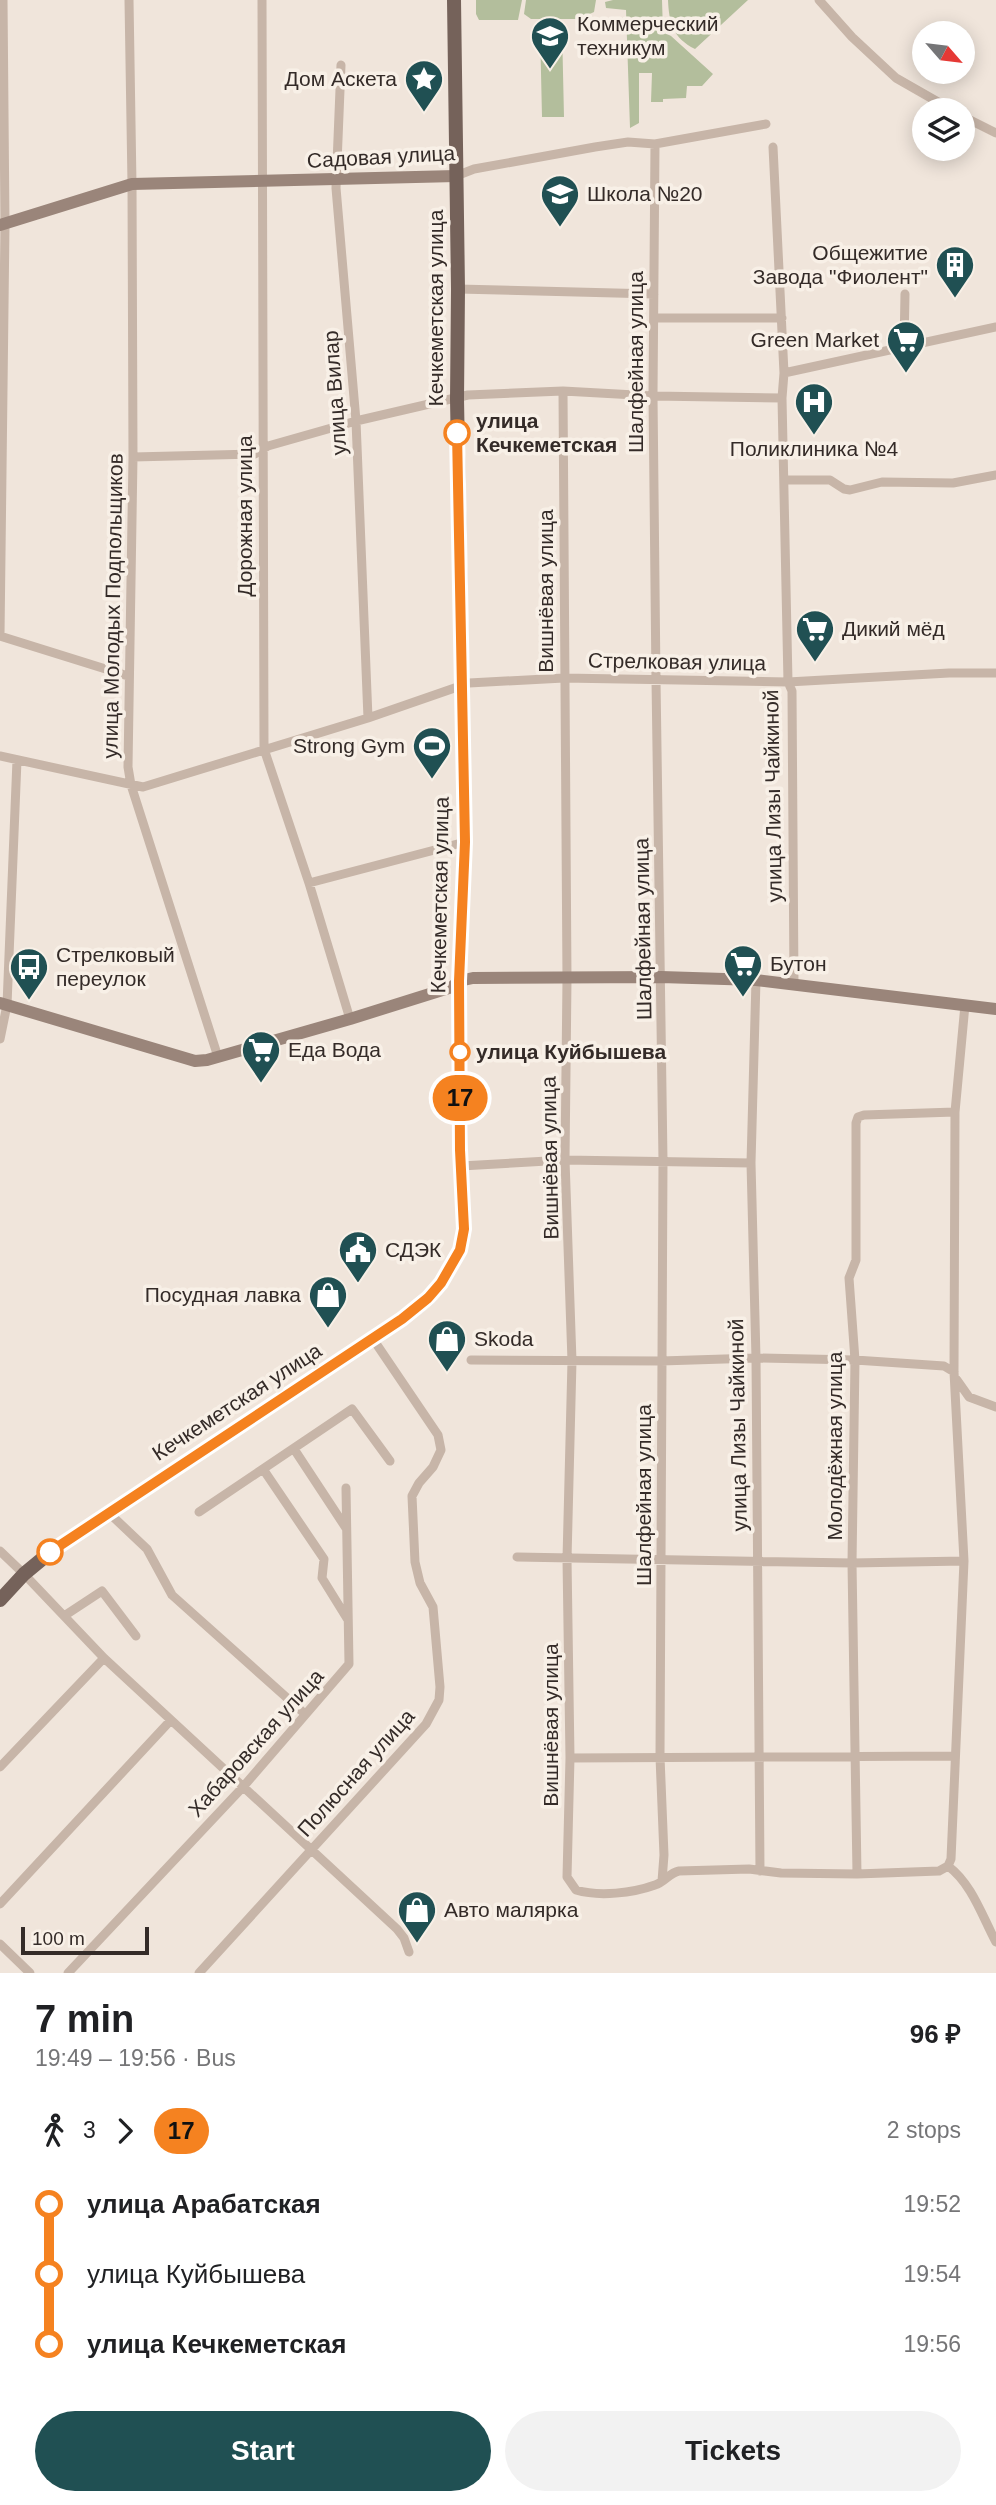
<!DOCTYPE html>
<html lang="en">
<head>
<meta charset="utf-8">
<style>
	:root { --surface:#fff; --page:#f2f2f2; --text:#202124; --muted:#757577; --accent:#205053 }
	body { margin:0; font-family:Arial,sans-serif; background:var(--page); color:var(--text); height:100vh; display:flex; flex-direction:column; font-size:26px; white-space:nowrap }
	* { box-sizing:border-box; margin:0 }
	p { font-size:23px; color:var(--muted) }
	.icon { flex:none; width:38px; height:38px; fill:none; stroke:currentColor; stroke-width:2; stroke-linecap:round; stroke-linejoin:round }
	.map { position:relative; height:1973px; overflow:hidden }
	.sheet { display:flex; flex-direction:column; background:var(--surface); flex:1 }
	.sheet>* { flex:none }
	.badge { padding:0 14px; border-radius:23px; font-size:24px; line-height:46px }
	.needle { width:46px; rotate:118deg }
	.buttons { position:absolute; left:912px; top:21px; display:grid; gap:14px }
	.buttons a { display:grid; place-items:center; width:63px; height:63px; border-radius:50%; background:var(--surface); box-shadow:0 4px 18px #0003; font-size:35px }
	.scale { position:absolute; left:21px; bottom:18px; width:128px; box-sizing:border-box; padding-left:7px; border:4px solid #342b28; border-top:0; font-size:19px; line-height:24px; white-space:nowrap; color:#342b28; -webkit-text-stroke:5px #f8f0e7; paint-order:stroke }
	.map>.badge { position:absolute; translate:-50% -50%; box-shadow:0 0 0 4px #fff }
	.legs { display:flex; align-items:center; gap:10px; height:77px; padding:0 35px; font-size:23px }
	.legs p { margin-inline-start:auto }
	.head { display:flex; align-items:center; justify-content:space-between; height:119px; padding:0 35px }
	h1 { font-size:38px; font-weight:600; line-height:52px }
	.primary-button { display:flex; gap:14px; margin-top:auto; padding:14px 35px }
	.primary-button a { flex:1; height:80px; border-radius:42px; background:var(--accent); color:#fff; font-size:28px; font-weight:600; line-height:80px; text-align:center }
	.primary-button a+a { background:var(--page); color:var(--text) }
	ul { padding:0 35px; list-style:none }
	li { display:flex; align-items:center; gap:24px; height:70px; font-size:26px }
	li i { display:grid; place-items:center; width:10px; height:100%; margin:0 9px; background:currentColor }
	li i::after { content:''; width:18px; height:18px; margin:-9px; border:5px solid; border-radius:50%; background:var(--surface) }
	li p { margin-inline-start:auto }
	li:first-child i { background:linear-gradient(#0000 50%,currentColor 0) }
	li:last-child i { background:linear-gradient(currentColor 50%,#0000 0) }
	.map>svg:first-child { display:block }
</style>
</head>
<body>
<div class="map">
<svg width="996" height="1973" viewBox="0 0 996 1973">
	<rect width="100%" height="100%" fill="#f0e5db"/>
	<!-- green -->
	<path fill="#b3be9c" d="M476,0H522L518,20H479L476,14Z
		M526,0H596L594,12L579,19H531L524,14Z
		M613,0H662L663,32L671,36L713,74L702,86H687L686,98L663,99V102H651L652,73H639V123L630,128L626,10L606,8L605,2Z
		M668,0H748L695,49C673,38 669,23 668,0Z
		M540,28H562L564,117H542Z"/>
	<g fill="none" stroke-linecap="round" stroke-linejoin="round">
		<!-- minor -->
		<path stroke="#c7b5a8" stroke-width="9" d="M129,0L132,184L133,457L128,767L131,785L218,1057
			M262,0L264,749L309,883L350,1019
			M819,0L852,37L896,78L952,110
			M341,65L336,188L356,421L368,718
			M962,116L996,133
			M655,144L653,396L656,680L663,1161L660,1757L664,1855L662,1881
			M773,147L784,373L782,398L788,682L792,691L794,983
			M456,176L474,169L595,147L628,142L655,144L766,124
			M458,289L654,294
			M654,318H782
			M904,346L905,294
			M784,373L996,327
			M563,391L567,979L565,1160L572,1361L567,1559L570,1758L567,1877L576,1890C599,1897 633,1893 655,1885C665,1882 669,1873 679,1871L749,1869L781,1873L857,1874L939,1871L948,1866
			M133,457L255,454L268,446L356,421L468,395L563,391L653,396L782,398
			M784,480H830L844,489L850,490L882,482L953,483L996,475
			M0,636L5,224L3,0
			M0,636L128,676
			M0,756L143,787L368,718L469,683L564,678L788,682L949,673H996
			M309,883L465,842
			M756,980L751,1163L756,1358L760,1871
			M0,1039L7,1005L17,760
			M461,1166L565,1160L751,1163
			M471,1360L661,1361L756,1358L855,1360L944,1366L954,1372
			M957,1380L969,1397L996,1407
			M294,1449L346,1528
			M263,1469L324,1559L322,1578L348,1620
			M199,1512L352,1409L390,1461
			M109,1513L147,1549L172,1595L305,1714
			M0,1551L24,1574
			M517,1557L852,1563L964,1561
			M24,1574L104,1658L397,1929L404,1938L409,1952
			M64,1616L102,1591L136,1636
			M570,1758L954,1756
			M0,1767L104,1658
			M948,1866L951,1859L964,1561L954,1372L955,1112L965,1005
			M948,1866C972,1884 982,1916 996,1942
			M857,1874L852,1563L855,1360L849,1278L856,1260V1123L858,1117L864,1115L955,1112
			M0,1904L171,1720
			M0,1944L30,1973
			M68,1973L243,1787L349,1664L346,1488
			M199,1973L426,1724L439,1700L440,1687L433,1607L420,1583L415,1562L412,1496L419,1483L433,1467L441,1450L438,1435L373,1339"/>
		<!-- secondary -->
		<path stroke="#9a857a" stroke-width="12" d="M0,225L132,184L456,176
			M0,1003L195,1061L207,1060L350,1019L452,987L459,981L473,978L661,977L756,980L996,1009"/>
		<!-- primary -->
		<path stroke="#75625a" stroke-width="14" d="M0,1600L24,1574L53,1550L402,1319L428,1299L441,1283L460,1250L464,1229L461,1166L459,981L465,842L457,399L458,289L454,0"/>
	</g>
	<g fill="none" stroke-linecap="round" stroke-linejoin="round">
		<!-- line-1 casing -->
		<g stroke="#fff" stroke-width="16">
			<path id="line-1" d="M50,1552L402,1319L428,1298L441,1283L460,1250L464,1229L460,1150L459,981L465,842L457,433"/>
		</g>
		<!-- line-1 -->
		<use href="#line-1" stroke="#f58220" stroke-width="10"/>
	</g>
	<!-- icons -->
	<defs>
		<g id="university-pin" transform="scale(2.0125)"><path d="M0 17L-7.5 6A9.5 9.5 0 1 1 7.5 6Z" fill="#205053" stroke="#f8f0e7"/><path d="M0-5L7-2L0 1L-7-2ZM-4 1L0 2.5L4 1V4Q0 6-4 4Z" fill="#fff"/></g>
		<g id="sight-pin" transform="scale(2.0125)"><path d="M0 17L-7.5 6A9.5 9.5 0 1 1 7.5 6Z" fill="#205053" stroke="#f8f0e7"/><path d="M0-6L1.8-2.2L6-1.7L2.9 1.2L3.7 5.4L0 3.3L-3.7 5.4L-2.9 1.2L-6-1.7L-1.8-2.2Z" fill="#fff"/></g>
		<g id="school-pin" transform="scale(2.0125)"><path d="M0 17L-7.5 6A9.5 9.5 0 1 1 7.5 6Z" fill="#205053" stroke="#f8f0e7"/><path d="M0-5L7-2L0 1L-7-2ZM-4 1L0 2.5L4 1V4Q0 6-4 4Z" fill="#fff"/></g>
		<g id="building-pin" transform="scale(2.0125)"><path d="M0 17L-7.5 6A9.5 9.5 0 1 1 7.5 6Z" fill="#205053" stroke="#f8f0e7"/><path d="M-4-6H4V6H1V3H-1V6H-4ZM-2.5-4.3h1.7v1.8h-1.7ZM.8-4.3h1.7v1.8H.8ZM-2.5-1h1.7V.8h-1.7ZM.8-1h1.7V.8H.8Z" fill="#fff"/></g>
		<g id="supermarket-pin" transform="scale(2.0125)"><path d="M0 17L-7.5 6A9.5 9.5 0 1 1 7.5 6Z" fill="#205053" stroke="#f8f0e7"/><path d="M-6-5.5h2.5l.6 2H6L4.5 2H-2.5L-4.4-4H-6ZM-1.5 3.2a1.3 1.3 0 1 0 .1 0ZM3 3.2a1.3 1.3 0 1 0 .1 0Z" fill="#fff"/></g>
		<g id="hospital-pin" transform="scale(2.0125)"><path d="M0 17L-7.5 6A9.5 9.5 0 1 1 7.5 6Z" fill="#205053" stroke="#f8f0e7"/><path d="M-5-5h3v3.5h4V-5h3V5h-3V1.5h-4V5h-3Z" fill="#fff"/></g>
		<g id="stadium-pin" transform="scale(2.0125)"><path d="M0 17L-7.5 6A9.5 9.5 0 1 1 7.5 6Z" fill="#205053" stroke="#f8f0e7"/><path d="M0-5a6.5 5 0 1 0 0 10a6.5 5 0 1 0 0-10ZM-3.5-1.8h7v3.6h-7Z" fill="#fff"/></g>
		<g id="bus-pin" transform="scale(2.0125)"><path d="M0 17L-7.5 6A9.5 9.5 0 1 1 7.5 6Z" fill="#205053" stroke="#f8f0e7"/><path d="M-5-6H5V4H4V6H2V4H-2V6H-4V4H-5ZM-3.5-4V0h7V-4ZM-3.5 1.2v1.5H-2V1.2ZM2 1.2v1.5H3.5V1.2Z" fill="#fff"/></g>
		<g id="civic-pin" transform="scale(2.0125)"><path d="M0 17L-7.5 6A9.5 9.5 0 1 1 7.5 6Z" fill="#205053" stroke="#f8f0e7"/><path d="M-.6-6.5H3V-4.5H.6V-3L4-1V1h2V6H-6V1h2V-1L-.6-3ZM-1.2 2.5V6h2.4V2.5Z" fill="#fff"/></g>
		<g id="shop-pin" transform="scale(2.0125)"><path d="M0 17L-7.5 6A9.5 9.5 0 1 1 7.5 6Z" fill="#205053" stroke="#f8f0e7"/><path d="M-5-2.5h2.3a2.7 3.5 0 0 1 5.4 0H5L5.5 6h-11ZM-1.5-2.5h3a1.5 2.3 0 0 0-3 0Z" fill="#fff"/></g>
	</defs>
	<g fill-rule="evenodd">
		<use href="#university-pin" x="550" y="36"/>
		<use href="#sight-pin" x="424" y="79"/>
		<use href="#school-pin" x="560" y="194"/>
		<use href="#building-pin" x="955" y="265"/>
		<use href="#supermarket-pin" x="906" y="340"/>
		<use href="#hospital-pin" x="814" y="402"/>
		<use href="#supermarket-pin" x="815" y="629"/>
		<use href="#stadium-pin" x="432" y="746"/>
		<use href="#supermarket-pin" x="743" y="964"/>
		<use href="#bus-pin" x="29" y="967"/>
		<use href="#supermarket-pin" x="261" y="1050"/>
		<use href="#civic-pin" x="358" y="1250"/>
		<use href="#shop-pin" x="328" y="1295"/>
		<use href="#shop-pin" x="447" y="1339"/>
		<use href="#shop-pin" x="417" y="1910"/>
	</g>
	<!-- markers -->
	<g fill="#fff" stroke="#f58220" stroke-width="3.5">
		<circle cx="457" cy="433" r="12"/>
		<circle cx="460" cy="1052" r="9"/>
		<circle cx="50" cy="1552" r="12"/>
	</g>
	<g text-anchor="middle" stroke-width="7" stroke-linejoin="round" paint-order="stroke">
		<!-- poi labels -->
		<g font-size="21" fill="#342b28" stroke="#f8f0e7" text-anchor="start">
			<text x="577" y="31">Коммерческий<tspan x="577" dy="24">техникум</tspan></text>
			<text x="397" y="86" text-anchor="end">Дом Аскета</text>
			<text x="587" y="201">Школа №20</text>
			<text x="928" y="260" text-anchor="end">Общежитие<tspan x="928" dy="24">Завода "Фиолент"</tspan></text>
			<text x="879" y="347" text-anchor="end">Green Market</text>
			<text x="814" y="456" text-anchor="middle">Поликлиника №4</text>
			<text x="842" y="636">Дикий мёд</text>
			<text x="405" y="753" text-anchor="end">Strong Gym</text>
			<text x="56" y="962">Стрелковый<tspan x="56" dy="24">переулок</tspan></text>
			<text x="770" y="971">Бутон</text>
			<text x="288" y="1057">Еда Вода</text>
			<text x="385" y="1257">СДЭК</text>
			<text x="301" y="1302" text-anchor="end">Посудная лавка</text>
			<text x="474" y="1346">Skoda</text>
			<text x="444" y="1917">Авто малярка</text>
		</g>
		<!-- street labels -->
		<g font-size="21" fill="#342b28" stroke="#f8f0e7">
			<text transform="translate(381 157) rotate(-3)" y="7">Садовая улица</text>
			<text transform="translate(436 308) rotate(-90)" y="7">Кечкеметская улица</text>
			<text transform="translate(636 362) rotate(-90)" y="7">Шалфейная улица</text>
			<text transform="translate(335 393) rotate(-94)" y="7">улица Вилар</text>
			<text transform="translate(245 516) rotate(-90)" y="7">Дорожная улица</text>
			<text transform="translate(546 591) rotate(-90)" y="7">Вишнёвая улица</text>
			<text transform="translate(113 606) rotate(-89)" y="7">улица Молодых Подпольщиков</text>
			<text transform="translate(677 662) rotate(1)" y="7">Стрелковая улица</text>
			<text transform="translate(773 796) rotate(-91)" y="7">улица Лизы Чайкиной</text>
			<text transform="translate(440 895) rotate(-89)" y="7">Кечкеметская улица</text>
			<text transform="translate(643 929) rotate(-91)" y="7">Шалфейная улица</text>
			<text transform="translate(550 1158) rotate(-91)" y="7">Вишнёвая улица</text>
			<text transform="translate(237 1402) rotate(-33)" y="7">Кечкеметская улица</text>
			<text transform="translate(738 1425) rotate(-91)" y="7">улица Лизы Чайкиной</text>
			<text transform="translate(835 1446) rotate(-90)" y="7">Молодёжная улица</text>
			<text transform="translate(644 1495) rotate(-90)" y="7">Шалфейная улица</text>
			<text transform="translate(551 1725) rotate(-90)" y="7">Вишнёвая улица</text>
			<text transform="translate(256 1743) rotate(-48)" y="7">Хабаровская улица</text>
			<text transform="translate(356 1773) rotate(-48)" y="7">Полюсная улица</text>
		</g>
		<!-- stop labels -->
		<g font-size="21" font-weight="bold" fill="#342b28" stroke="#f8f0e7" text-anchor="start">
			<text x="476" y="428">улица<tspan x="476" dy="24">Кечкеметская</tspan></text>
			<text x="476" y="1059">улица Куйбышева</text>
		</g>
	</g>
</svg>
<div class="buttons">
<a><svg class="needle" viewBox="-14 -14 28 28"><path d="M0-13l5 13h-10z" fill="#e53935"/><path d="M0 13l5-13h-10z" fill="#757577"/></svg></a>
<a><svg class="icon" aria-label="layers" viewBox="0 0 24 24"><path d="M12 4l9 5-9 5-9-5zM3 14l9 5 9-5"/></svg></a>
</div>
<div class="scale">100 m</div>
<b class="badge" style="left:460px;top:1098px;background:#f58220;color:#111">17</b>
</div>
<section class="sheet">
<div class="head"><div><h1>7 min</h1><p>19:49 – 19:56 · Bus</p></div><b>96 ₽</b></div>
<div class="legs"><svg class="icon" aria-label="walk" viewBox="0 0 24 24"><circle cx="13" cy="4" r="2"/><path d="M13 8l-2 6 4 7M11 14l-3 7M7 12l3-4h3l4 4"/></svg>3<svg class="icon" aria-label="forward" viewBox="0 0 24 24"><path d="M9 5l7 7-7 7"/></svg><b class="badge" style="background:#f58220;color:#111">17</b><p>2 stops</p></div>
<ul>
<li><i style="color:#f58220"></i><b>улица Арабатская</b><p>19:52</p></li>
<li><i style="color:#f58220"></i><span>улица Куйбышева</span><p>19:54</p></li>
<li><i style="color:#f58220"></i><b>улица Кечкеметская</b><p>19:56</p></li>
</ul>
<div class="primary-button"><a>Start</a><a>Tickets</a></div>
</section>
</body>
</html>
